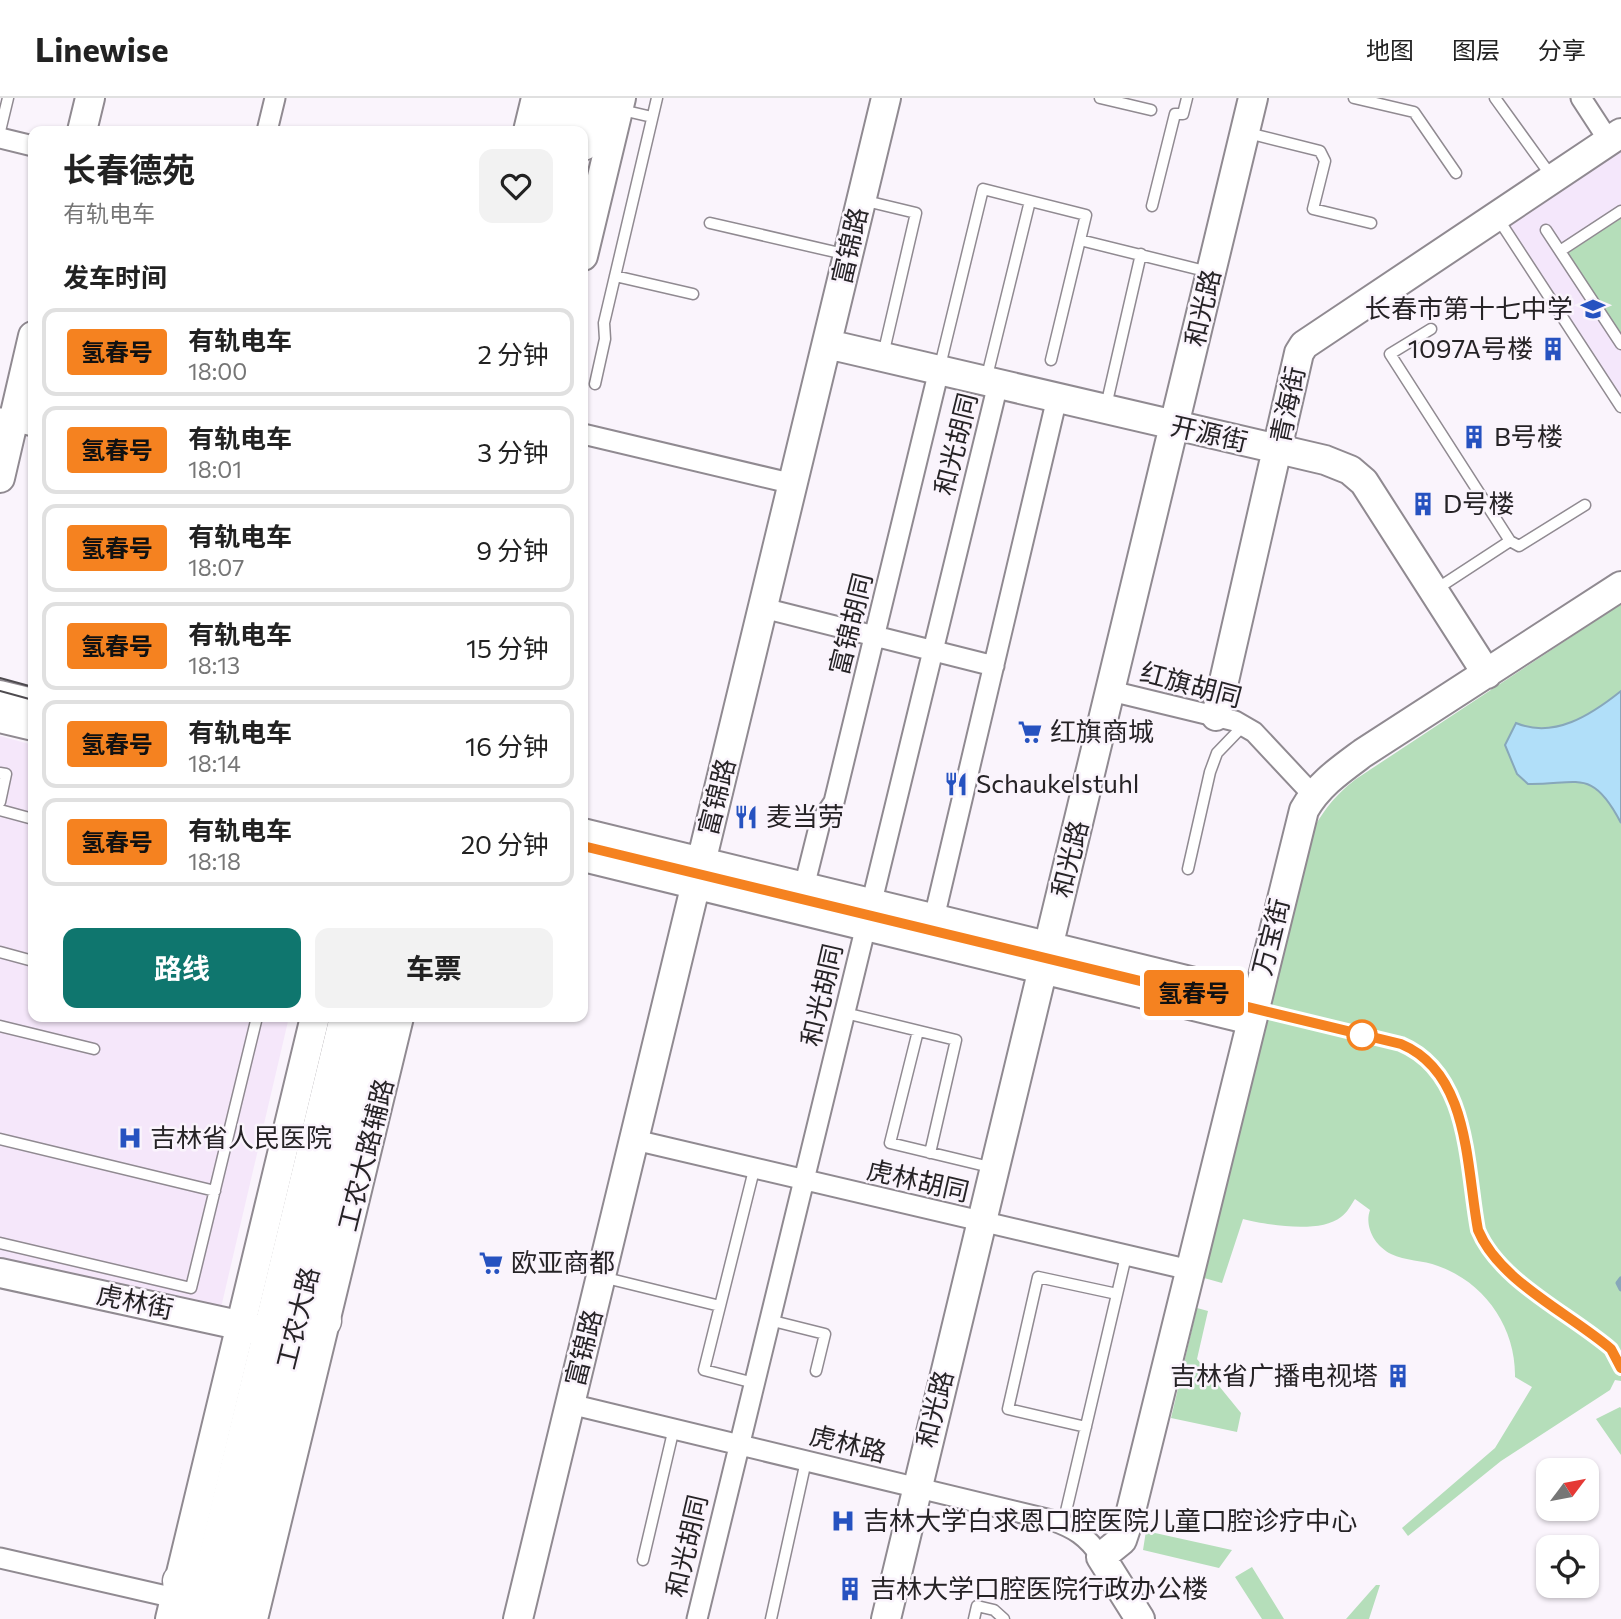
<!DOCTYPE html>
<html lang="zh">
<head>
<meta charset="utf-8">
<style>
	:root { --surface:#fff; --page:#f2f2f2; --text:#222; --muted:#767676; --line:#e0e0e0; --accent:#0f766e }
	body { margin:0; font-family:Commissioner,"Noto Sans SC",sans-serif; background:var(--page); color:var(--text); height:100vh; display:flex; flex-direction:column; font-size:26px; white-space:nowrap }
	* { box-sizing:border-box; margin:0 }
	p { font-size:23px; color:var(--muted) }
	.icon { flex:none; width:38px; height:38px; fill:none; stroke:currentColor; stroke-width:2; stroke-linecap:round; stroke-linejoin:round }
	.map { position:relative; flex:1; overflow:hidden }
	.details { position:absolute; left:28px; top:28px; width:560px; height:896px; display:flex; flex-direction:column; background:var(--surface); border-radius:14px; box-shadow:0 2px 5px #0004 }
	.details>* { flex:none }
	.badge { padding:0 14px; border-radius:5px; font-size:24px; line-height:46px }
	.needle { width:46px; rotate:58deg }
	.buttons { position:absolute; left:1536px; top:1360px; display:grid; gap:14px }
	.buttons a { display:grid; place-items:center; width:63px; height:63px; border-radius:14px; background:var(--surface); box-shadow:0 2px 5px #0004; font-size:35px }
	.map>.badge { position:absolute; translate:-50% -50%; box-shadow:0 0 0 4px #fff }
	h2 { padding:0 35px; font-size:26px; line-height:63px }
	.round { display:grid; place-items:center; flex:none; width:74px; height:74px; border-radius:14px; background:var(--page) }
	.head { display:flex; align-items:center; justify-content:space-between; height:119px; padding:0 35px }
	h1 { font-size:33px; font-weight:700; line-height:52px }
	.action { display:flex; gap:14px; margin-top:auto; padding:14px 35px }
	.action a { flex:1; height:80px; border-radius:14px; background:var(--accent); color:#fff; font-size:28px; font-weight:700; line-height:80px; text-align:center }
	.action a+a { background:var(--page); color:var(--text) }
	ul { padding:0; list-style:none }
	li { display:flex; align-items:center; gap:21px; height:88px; margin:0 14px 10px; padding:0 21px; border:4px solid var(--line); border-radius:14px }
	li div { flex:1 }
	li b { display:block; font-size:26px }
	li em { font-style:normal }
	li .badge { min-width:77px; font-weight:700; text-align:center }
	header { display:flex; align-items:center; gap:42px; box-sizing:border-box; height:98px; padding:0 35px; background:var(--surface); border-bottom:2px solid var(--line) }
	header strong { font-size:33px }
	nav { display:flex; gap:38px; margin-inline-start:auto; font-size:24px }
	.map>svg:first-child { display:block }
</style>
</head>
<body>
<header>
<strong>Linewise</strong>
<nav><a>地图</a><a>图层</a><a>分享</a></nav>
</header>
<div class="map">
<svg width="1621" height="1521" viewBox="0 0 1621 1521">
	<rect width="100%" height="100%" fill="#faf4fc"/>
	<!-- education -->
	<path fill="#f4e7fb" d="M1621,50V298L1507,123Z"/>
	<!-- medical -->
	<path fill="#f5e7fa" d="M0,638L33,647L31,699L33,700V919H289L220,1214L0,1162Z"/>
	<!-- green -->
	<path fill="#b5deba" d="M1621,120V236L1568,155Z
		M1621,506V1283L1615,1282L1610,1292L1501,1363L1408,1438L1402,1430L1495,1350L1532,1289L1515,1279C1516,1229 1484,1184 1438,1168C1423,1162 1405,1163 1391,1156C1375,1148 1364,1129 1370,1112L1355,1101C1351,1107 1347,1115 1341,1119C1320,1136 1267,1127 1243,1121L1222,1185L1204,1180L1309,739C1322,714 1334,698 1356,681Z
		M1197,1210L1208,1213L1197,1261L1241,1315L1237,1334L1171,1320Z
		M1620,1309L1621,1310V1357L1596,1321Z
		M1146,1433L1232,1452L1219,1470L1143,1452Z
		M1252,1469L1284,1521H1262L1235,1479Z
		M1376,1487H1380L1369,1521H1346Z"/>
	<!-- water -->
	<path fill="#b1dff9" stroke="#87a7ba" stroke-width="2" d="M1621,593V725C1592,669 1578,687 1528,686L1517,676L1505,647L1516,625C1554,641 1591,617 1621,593Z"/>
	<g fill="none" stroke-linecap="round" stroke-linejoin="round">
		<!-- stream -->
		<path stroke="#87a7ba" stroke-width="5" d="M1621,1181L1618,1185L1621,1191"/>
		<!-- lane casing -->
		<g stroke="#908a91" stroke-width="13">
			<path id="lane" d="M1100,0L1151,12
				M1354,0L1414,14L1456,75
				M1495,0L1552,79
				M622,12L652,19
				M0,33L8,0
				M1248,35L1320,53L1325,63L1313,111L1371,125
				M862,102L916,115L883,257
				M1152,108L1175,16H1183L1187,0
				M1497,119L1621,309
				M710,125L844,156
				M1546,132L1621,246
				M1080,142L1209,174
				M1560,153L1621,113
				M615,178L693,196
				M1431,231L1390,256L1510,443
				M939,272L983,91L1086,117L1051,262
				M986,282L1030,103
				M595,286L605,241L604,225L657,0
				M1106,308L1141,156
				M1435,492L1510,443L1519,448L1585,407
				M0,675L6,676L0,704
				M0,712L33,721
				M1188,771L1210,674L1217,655L1243,628
				M0,854L33,863
				M845,915L956,942L930,1055
				M0,928L94,951
				M918,933L890,1045L994,1070
				M0,1041L215,1093
				M0,1145L191,1190L257,919
				M602,1179L720,1208
				M769,1222L825,1236L816,1273
				M754,1285L704,1272L754,1072
				M1086,1329L1008,1311L1038,1179L1117,1196
				M1063,1426L1126,1158
				M643,1462L674,1330
				M771,1521L806,1363
				M974,1521L977,1508L994,1512L1004,1521"/>
		</g>
		<!-- street casing -->
		<g stroke="#908a91" stroke-width="23">
			<path id="street" d="M1581,0L1609,43
				M267,33L275,0
				M0,40L33,48
				M1,320L33,328
				M583,336L794,386
				M763,510L994,568
				M1111,593L1235,623L1254,634L1312,696
				M804,789L820,725L834,704L939,272
				M934,820L1057,300
				M635,1042L1190,1172
				M570,1306L1051,1422C1074,1430 1087,1438 1101,1459
				M0,1460L175,1500
				M697,1521L998,286"/>
		</g>
		<!-- secondary casing -->
		<g stroke="#908a91" stroke-width="32">
			<path id="secondary" d="M82,33L90,0
				M528,33L536,0
				M583,158L621,0
				M827,246L1325,362L1350,372L1364,384L1487,576
				M0,380L33,238
				M0,597L33,605
				M1216,618L1299,255L1304,247L1621,35
				M0,620L33,628
				M583,735L1256,899
				M583,759L1251,922
				M0,1175L257,1231
				M170,1521L315,919
				M253,1521L399,919
				M518,1521L886,0
				M886,1521L1253,0
				M1140,1521L1101,1459L1122,1442L1129,1421L1304,712C1318,687 1340,672 1363,655L1621,488"/>
		</g>
		<!-- primary casing -->
		<g stroke="#908a91" stroke-width="35">
			<path id="primary" d="M557,33L565,0
				M583,46L594,0
				M291,1250L325,1223
				M179,1483L199,1521
				M200,1521L346,919
				M225,1521L372,919"/>
		</g>
		<!-- lane -->
		<use href="#lane" stroke="#fff" stroke-width="10"/>
		<!-- street -->
		<use href="#street" stroke="#fff" stroke-width="19"/>
		<!-- secondary -->
		<use href="#secondary" stroke="#fff" stroke-width="28"/>
		<!-- primary -->
		<use href="#primary" stroke="#fff" stroke-width="32"/>
		<!-- tram -->
		<path stroke="#4e4b4f" stroke-width="2" d="M0,580L33,589
			M0,593L33,602
			M583,747L1401,946C1470,975 1466,1068 1478,1132C1499,1184 1569,1215 1611,1251L1621,1270"/>
	</g>
	<g fill="none" stroke-linecap="round" stroke-linejoin="round">
		<!-- line casing -->
		<g stroke="#fff" stroke-width="16">
			<path id="line" d="M583,748L1401,946C1470,975 1466,1068 1478,1132C1499,1183 1569,1215 1611,1251L1621,1270"/>
		</g>
		<!-- line -->
		<use href="#line" stroke="#f58220" stroke-width="10"/>
	</g>
	<!-- icons -->
	<defs>
		<g id="school-bare" transform="scale(1.89)"><path d="M0-5L7-2L0 1L-7-2ZM-4 1L0 2.5L4 1V4Q0 6-4 4Z" fill="#2652c0" stroke="#faf4fc" stroke-width="2.5" paint-order="stroke"/></g>
		<g id="building-bare" transform="scale(1.89)"><path d="M-4-6H4V6H1V3H-1V6H-4ZM-2.5-4.3h1.7v1.8h-1.7ZM.8-4.3h1.7v1.8H.8ZM-2.5-1h1.7V.8h-1.7ZM.8-1h1.7V.8H.8Z" fill="#2652c0" stroke="#faf4fc" stroke-width="2.5" paint-order="stroke"/></g>
		<g id="supermarket-bare" transform="scale(1.89)"><path d="M-6-5.5h2.5l.6 2H6L4.5 2H-2.5L-4.4-4H-6ZM-1.5 3.2a1.3 1.3 0 1 0 .1 0ZM3 3.2a1.3 1.3 0 1 0 .1 0Z" fill="#2652c0" stroke="#faf4fc" stroke-width="2.5" paint-order="stroke"/></g>
		<g id="restaurant-bare" transform="scale(1.89)"><path d="M-5-6h1v4h1v-4h1v4h1v-4h1v5L-1.5 .5V6h-2V.5L-5-1ZM5-6V6H3V1.5H1.5Q1.5-4 5-6Z" fill="#2652c0" stroke="#faf4fc" stroke-width="2.5" paint-order="stroke"/></g>
		<g id="hospital-bare" transform="scale(1.89)"><path d="M-5-5h3v3.5h4V-5h3V5h-3V1.5h-4V5h-3Z" fill="#2652c0" stroke="#faf4fc" stroke-width="2.5" paint-order="stroke"/></g>
	</defs>
	<g fill-rule="evenodd">
		<use href="#school-bare" x="1593" y="211"/>
		<use href="#building-bare" x="1553" y="251"/>
		<use href="#building-bare" x="1474" y="339"/>
		<use href="#building-bare" x="1423" y="406"/>
		<use href="#supermarket-bare" x="1030" y="634"/>
		<use href="#restaurant-bare" x="956" y="686"/>
		<use href="#restaurant-bare" x="746" y="719"/>
		<use href="#hospital-bare" x="130" y="1040"/>
		<use href="#supermarket-bare" x="491" y="1165"/>
		<use href="#building-bare" x="1398" y="1278"/>
		<use href="#hospital-bare" x="843" y="1423"/>
		<use href="#building-bare" x="850" y="1491"/>
	</g>
	<!-- markers -->
	<circle fill="#fff" stroke="#f58220" stroke-width="3.5" cx="1362" cy="937" r="14"/>
	<g text-anchor="middle" stroke-width="5" stroke-linejoin="round" paint-order="stroke">
		<!-- street labels -->
		<g font-size="26" fill="#262326" stroke="#faf4fc">
			<text transform="translate(850 148) rotate(-77)" y="9">富锦路</text>
			<text transform="translate(1203 210) rotate(-77)" y="9">和光路</text>
			<text transform="translate(1288 307) rotate(-78)" y="9">青海街</text>
			<text transform="translate(1209 336) rotate(13)" y="9">开源街</text>
			<text transform="translate(956 346) rotate(-76)" y="9">和光胡同</text>
			<text transform="translate(851 526) rotate(-76)" y="9">富锦胡同</text>
			<text transform="translate(1191 587) rotate(15)" y="9">红旗胡同</text>
			<text transform="translate(717 699) rotate(-76)" y="9">富锦路</text>
			<text transform="translate(1070 761) rotate(-76)" y="9">和光路</text>
			<text transform="translate(1271 839) rotate(-76)" y="9">万宝街</text>
			<text transform="translate(822 897) rotate(-77)" y="9">和光胡同</text>
			<text transform="translate(366 1057) rotate(-76)" y="9">工农大路辅路</text>
			<text transform="translate(918 1083) rotate(13)" y="9">虎林胡同</text>
			<text transform="translate(135 1204) rotate(12)" y="9">虎林街</text>
			<text transform="translate(298 1220) rotate(-76)" y="9">工农大路</text>
			<text transform="translate(584 1250) rotate(-76)" y="9">富锦路</text>
			<text transform="translate(935 1311) rotate(-76)" y="9">和光路</text>
			<text transform="translate(848 1346) rotate(14)" y="9">虎林路</text>
			<text transform="translate(687 1448) rotate(-77)" y="9">和光胡同</text>
		</g>
		<!-- poi labels -->
		<g font-size="26" fill="#262326" stroke="#faf4fc" text-anchor="start">
			<text x="1573" y="220" text-anchor="end">长春市第十七中学</text>
			<text x="1533" y="260" text-anchor="end">1097A号楼</text>
			<text x="1494" y="348">B号楼</text>
			<text x="1443" y="415">D号楼</text>
			<text x="1050" y="643">红旗商城</text>
			<text x="976" y="695">Schaukelstuhl</text>
			<text x="766" y="728">麦当劳</text>
			<text x="150" y="1049">吉林省人民医院</text>
			<text x="511" y="1174">欧亚商都</text>
			<text x="1378" y="1287" text-anchor="end">吉林省广播电视塔</text>
			<text x="863" y="1432">吉林大学白求恩口腔医院儿童口腔诊疗中心</text>
			<text x="870" y="1500">吉林大学口腔医院行政办公楼</text>
		</g>
	</g>
</svg>
<div class="buttons">
<a><svg class="needle" viewBox="-14 -14 28 28"><path d="M0-13l5 13h-10z" fill="#e53935"/><path d="M0 13l5-13h-10z" fill="#767676"/></svg></a>
<a><svg class="icon" aria-label="locate" viewBox="0 0 24 24"><circle cx="12" cy="12" r="6"/><path d="M12 2v4M12 18v4M2 12h4M18 12h4"/></svg></a>
</div>
<b class="badge" style="left:1194px;top:895px;background:#f58220;color:#111">氢春号</b>
<section class="details">
<div class="head"><div><h1>长春德苑</h1><p>有轨电车</p></div><a class="round"><svg class="icon" aria-label="heart" viewBox="0 0 24 24"><path d="M12 20l-8-8c-3-5 5-10 8-4 3-6 11-1 8 4z"/></svg></a></div>
<h2>发车时间</h2>
<ul>
<li><span class="badge" style="background:#f58220;color:#111">氢春号</span><div><b>有轨电车</b><p>18:00</p></div><em>2 分钟</em></li>
<li><span class="badge" style="background:#f58220;color:#111">氢春号</span><div><b>有轨电车</b><p>18:01</p></div><em>3 分钟</em></li>
<li><span class="badge" style="background:#f58220;color:#111">氢春号</span><div><b>有轨电车</b><p>18:07</p></div><em>9 分钟</em></li>
<li><span class="badge" style="background:#f58220;color:#111">氢春号</span><div><b>有轨电车</b><p>18:13</p></div><em>15 分钟</em></li>
<li><span class="badge" style="background:#f58220;color:#111">氢春号</span><div><b>有轨电车</b><p>18:14</p></div><em>16 分钟</em></li>
<li><span class="badge" style="background:#f58220;color:#111">氢春号</span><div><b>有轨电车</b><p>18:18</p></div><em>20 分钟</em></li>
</ul>
<div class="action"><a>路线</a><a>车票</a></div>
</section>
</div>
</body>
</html>
